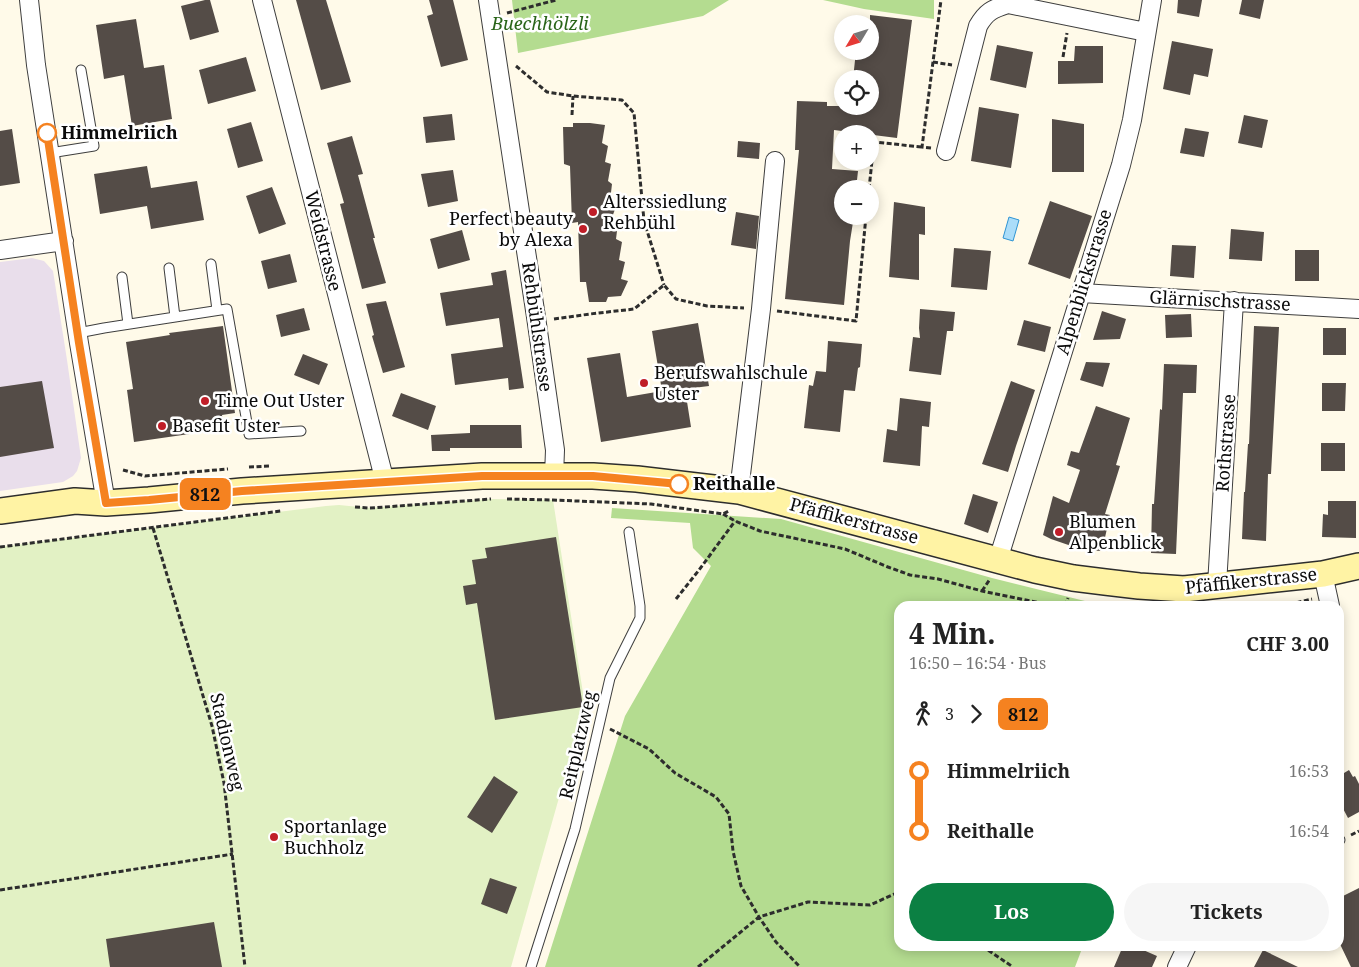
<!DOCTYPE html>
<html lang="de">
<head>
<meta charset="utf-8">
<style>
	:root { --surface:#fff; --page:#f6f6f6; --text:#222; --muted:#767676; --accent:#0b8043 }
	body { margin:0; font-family:"Noto Serif",serif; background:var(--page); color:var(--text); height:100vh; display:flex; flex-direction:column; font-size:19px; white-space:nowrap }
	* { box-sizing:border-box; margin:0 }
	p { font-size:16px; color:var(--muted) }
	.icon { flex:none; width:28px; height:28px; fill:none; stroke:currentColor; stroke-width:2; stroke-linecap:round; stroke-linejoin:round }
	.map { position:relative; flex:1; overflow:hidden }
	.side { position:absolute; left:894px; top:601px; width:450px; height:350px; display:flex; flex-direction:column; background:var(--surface); border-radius:15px; box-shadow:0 2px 12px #0003 }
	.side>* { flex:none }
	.badge { padding:0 10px; border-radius:8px; font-size:18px; line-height:32px }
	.needle { width:32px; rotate:232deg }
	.fabs { position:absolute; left:834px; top:15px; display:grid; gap:10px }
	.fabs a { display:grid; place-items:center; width:45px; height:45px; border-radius:50%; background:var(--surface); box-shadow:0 2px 12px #0003; font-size:25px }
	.map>.badge { position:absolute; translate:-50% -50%; box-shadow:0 0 0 2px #fff }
	.legs { display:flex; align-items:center; gap:8px; height:55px; padding:0 15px; font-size:16px }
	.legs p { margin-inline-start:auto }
	.head { display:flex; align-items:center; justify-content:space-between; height:85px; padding:0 15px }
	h1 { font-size:28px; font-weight:700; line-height:38px }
	.cta { display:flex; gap:10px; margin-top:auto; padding:10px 15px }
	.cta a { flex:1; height:58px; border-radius:30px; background:var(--accent); color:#fff; font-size:20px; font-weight:700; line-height:58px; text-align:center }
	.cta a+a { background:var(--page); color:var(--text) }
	ul { padding:0 15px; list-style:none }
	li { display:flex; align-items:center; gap:18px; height:60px; font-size:19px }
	li i { display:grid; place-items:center; width:8px; height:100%; margin:0 6px; background:currentColor }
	li i::after { content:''; width:12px; height:12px; margin:-6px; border:4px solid; border-radius:50%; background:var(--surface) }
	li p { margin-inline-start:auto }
	li:first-child i { background:linear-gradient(#0000 50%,currentColor 0) }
	li:last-child i { background:linear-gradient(currentColor 50%,#0000 0) }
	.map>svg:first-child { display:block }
</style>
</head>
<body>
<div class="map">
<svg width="1359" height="967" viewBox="0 0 1359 967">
	<rect width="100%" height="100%" fill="#fffae9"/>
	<!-- industrial -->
	<path fill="#e9deeb" d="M32,258L44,261L53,271L67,360L81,458L77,471L73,476L63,482L0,491V262Z"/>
	<!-- forest -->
	<path fill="#b4dc90" d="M512,0H729L703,16L518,53Z
		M823,0H934V19L864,9Z
		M612,508L781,519L992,578L1089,602L1131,606H899V946H1083L1075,967H545L625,716L711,566L693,548L690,523L611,518Z"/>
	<!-- pitch -->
	<path fill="#e2f1c4" d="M491,499L553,500L585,706L511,967H0V547L326,506L339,505L369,508Z"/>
	<!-- water -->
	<path fill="#abddf9" stroke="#2f94d3" d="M1009,217L1019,220L1013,241L1003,238Z"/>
	<!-- building -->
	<path fill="#544c47" d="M205,0H210L219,32L190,40L181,6Z
		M296,0H326L351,82L321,90Z
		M429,0H453L468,60L441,67L427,16L433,14Z
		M1178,0H1202L1199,17L1177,13Z
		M1242,0H1264L1260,19L1239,14Z
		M870,15L912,20L897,138L834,130L832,169L858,171L856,189H842V216H854L850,241L844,305L785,299L799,150H795L797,101L827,102V106H870V79H853L856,51H870Z
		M136,19L144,68L164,65L172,119L132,126L124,75L104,79L96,25Z
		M1172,41L1213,49L1208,77L1194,74L1190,95L1163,89Z
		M997,45L1033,52L1026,88L990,80Z
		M1075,46H1103V83L1058,84V61H1074Z
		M246,57L256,91L208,104L199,70Z
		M979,107L1019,114L1011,168L971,161Z
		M452,114L455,140L426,143L423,117Z
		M1244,115L1268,120L1262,148L1238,143Z
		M1052,119L1084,124V172H1052Z
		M251,122L263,161L238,168L227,129Z
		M573,123H590L605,125L602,143L608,146L605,162L611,164L608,181L612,184L610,201L617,204L611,220L618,223L616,239L622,242L619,260L625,262L621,279L628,281L621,296L608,297L606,302H589L586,282H580L578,222L572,223L570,166L564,164L563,127H573Z
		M1185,128L1209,132L1204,157L1180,153Z
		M12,129L20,183L0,186V131Z
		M352,136L363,174L358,175L375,238H373L386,283L362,289L340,204L344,203L327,143Z
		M738,141L760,143L759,159L737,157Z
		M147,166L151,188L197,181L204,220L151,229L147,206L100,214L94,174Z
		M453,170L458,201L428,207L421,174Z
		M272,187L286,224L259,234L246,196Z
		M1050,201L1092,216L1070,279L1028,264Z
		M894,202L925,207V235L919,234V280L889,277Z
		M736,212L759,216L756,249L731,245Z
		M1231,229L1264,232L1262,261L1229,259Z
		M462,230L470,260L438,269L430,239Z
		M1172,245L1196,246L1194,278L1170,276Z
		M954,248L991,251L987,290L951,287Z
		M1295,250H1319V281H1295Z
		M290,254L297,282L268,289L261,261Z
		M506,270L524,388L509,390L508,378L455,385L451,354L503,347L499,318L446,326L440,293L493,285L491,273Z
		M386,301L405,367L383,373L372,336L374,335L366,304Z
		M304,308L310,330L281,337L276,315Z
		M920,309L955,312L953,331H947L941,375L909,371L913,337L920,338L919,328Z
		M1102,311L1126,319L1120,339L1093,340Z
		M1191,314L1192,337L1166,338L1165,315Z
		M1024,320L1051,327L1045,352L1017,345Z
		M698,323L709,386L685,389L691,427L601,442L587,358L620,353L627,397L662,391L652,331Z
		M223,326L235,413L222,415L224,429L134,442L127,390L133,389L126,342L170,335L169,333Z
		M1254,326L1279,327L1271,474H1268L1266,541L1242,539L1244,492H1245L1248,444H1249Z
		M1323,328H1346V355H1323Z
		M828,341L862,344L860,367L858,368L855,391L844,390L840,432L804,428L809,385L813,386L816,371L826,372Z
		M303,354L328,364L319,385L294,375Z
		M1086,362L1110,363L1103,387L1080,380Z
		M1164,364L1197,365L1196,393H1183L1176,554L1151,553L1152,504H1154L1160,409L1162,410Z
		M42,381L54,448L0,457V387Z
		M1011,381L1035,390L1016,446L1008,472L982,464Z
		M1322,383H1346L1345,411H1322Z
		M401,393L436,406L428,430L392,416Z
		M900,398L931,402L929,427L922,426L920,466L883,462L887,429L897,431Z
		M1096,406L1130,418L1116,465L1120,466L1105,514L1110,515L1102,551L1083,550L1051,539L1043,535L1053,496L1069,503L1080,470L1067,465L1071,451L1079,453Z
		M470,425H521L522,448H450V451H432L431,435L470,433Z
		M1321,443H1345V471H1321Z
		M973,494L998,502L988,533L964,524Z
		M1328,501H1356V538L1322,537L1323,514L1328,515Z
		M556,537L583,707L495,720L477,603L466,605L463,586L476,584L472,560L487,558L485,548Z
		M1349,770L1353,777L1355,776L1359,784V812L1348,818L1339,801V776Z
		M494,776L518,792L492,833L467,817Z
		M490,878L517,887L507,914L481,904Z
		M1359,888V967H1351L1339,942V898Z
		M214,922L222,967H110L106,939Z
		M1123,946H1134L1157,956L1152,967H1114Z
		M1263,950L1298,967H1254Z"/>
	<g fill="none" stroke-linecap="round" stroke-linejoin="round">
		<!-- lane casing -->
		<g stroke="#3e3e3e" stroke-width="11">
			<path id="lane" d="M50,153L94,146L81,70
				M211,264L217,310
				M169,268L175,317
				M122,277L128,324
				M78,333L104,328L227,309L249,434L301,431
				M1339,841L1340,840
				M531,967L575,829L610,678L640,618V606L629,532"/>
		</g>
		<!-- street casing -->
		<g stroke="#3e3e3e" stroke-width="20">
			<path id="street" d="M29,0L36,65L79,343L106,503
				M262,0L385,482
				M488,0L536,317L555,450L554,476
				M946,151L978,26C986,12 992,9 1008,4L1146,32
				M0,250L64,241
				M1081,293L1359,309
				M739,491L761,309L775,161
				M998,560L1121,165L1132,120L1152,0
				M1323,574L1330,606
				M1217,585L1234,301
				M1177,967L1187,946"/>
		</g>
		<!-- secondary casing -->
		<g stroke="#2d2d2d" stroke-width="28">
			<path id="secondary" d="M0,511L75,501L106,503L149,500L242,491L482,476H593L637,479L739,491L1035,570L1073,578L1105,582L1139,586L1184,589L1323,574L1359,566"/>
		</g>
		<!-- path -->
		<path stroke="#2d2d2d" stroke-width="3" stroke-dasharray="5 2.5" stroke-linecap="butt" d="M507,13L556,0
			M1063,57L1067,33
			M933,62L952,65
			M516,66L547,92L573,96L622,100L634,113L644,221L664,285
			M572,115L573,96
			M931,148L922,147L941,0
			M869,189L874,142L922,147
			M777,311L856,321L866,216
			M554,319L590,314L634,309L664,285L676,299L707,306L744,308
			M249,467L270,466
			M123,470L145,476L228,469
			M507,499L553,500L651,504L723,514L729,511
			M355,507L369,508L385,507L491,499
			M723,514L735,521L760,531L845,549L888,567L910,575L938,579L982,591L1055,606
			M153,528L212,726L224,783L245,967
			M0,547L281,511
			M982,591L990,579
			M676,599L699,570L735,521
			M1065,606L1068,598
			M1282,606L1312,599
			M610,729L649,749L675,773L716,797L729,814L733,851L741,886L759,917L776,942L800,967
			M1351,835L1359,831
			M0,890L233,854
			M982,946L1013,967
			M698,967L759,917L808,902L870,905L899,892"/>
		<!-- lane -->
		<use href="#lane" stroke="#fff" stroke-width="9"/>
		<!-- street -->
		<use href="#street" stroke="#fff" stroke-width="18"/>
		<!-- secondary -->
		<use href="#secondary" stroke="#fff3a4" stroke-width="25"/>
	</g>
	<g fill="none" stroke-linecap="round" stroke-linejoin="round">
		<!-- line-1 casing -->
		<g stroke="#fff" stroke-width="11">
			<path id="line-1" d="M47,133L79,343L106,503L149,500L242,491L482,476H593L679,484"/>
		</g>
		<!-- line-1 -->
		<use href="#line-1" stroke="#f58220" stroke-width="8"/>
	</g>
	<!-- markers -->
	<g fill="#fff" stroke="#f58220" stroke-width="2.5">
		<circle cx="47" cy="133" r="9"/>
		<circle cx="679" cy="484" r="9"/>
	</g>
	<g fill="#c01e28" stroke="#fff" stroke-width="2">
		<circle cx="593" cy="212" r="5"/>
		<circle cx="583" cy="229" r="5"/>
		<circle cx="644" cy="383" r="5"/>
		<circle cx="205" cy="401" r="5"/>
		<circle cx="162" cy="426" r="5"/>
		<circle cx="1059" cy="532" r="5"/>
		<circle cx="274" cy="837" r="5"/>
	</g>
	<g text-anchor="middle" stroke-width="5" stroke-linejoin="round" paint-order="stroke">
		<!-- park labels -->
		<g font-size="18" font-style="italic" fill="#2a6519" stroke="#fff">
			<text x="540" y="30">Buechhölzli</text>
		</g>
		<!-- stop labels -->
		<g font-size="18" font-weight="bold" fill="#0b0b0b" stroke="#fff" text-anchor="start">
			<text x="61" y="139">Himmelriich</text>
			<text x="693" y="490">Reithalle</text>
		</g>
		<!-- poi labels -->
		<g font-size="18" fill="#0b0b0b" stroke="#fff" text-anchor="start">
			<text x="603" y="208">Alterssiedlung<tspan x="603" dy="21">Rehbühl</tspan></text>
			<text x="573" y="225" text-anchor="end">Perfect beauty<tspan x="573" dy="21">by Alexa</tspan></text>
			<text x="654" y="379">Berufswahlschule<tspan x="654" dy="21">Uster</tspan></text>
			<text x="215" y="407">Time Out Uster</text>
			<text x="172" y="432">Basefit Uster</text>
			<text x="1069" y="528">Blumen<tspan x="1069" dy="21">Alpenblick</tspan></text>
			<text x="284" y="833">Sportanlage<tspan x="284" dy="21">Buchholz</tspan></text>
		</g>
		<!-- street labels -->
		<g font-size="18" fill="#0b0b0b" stroke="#fff">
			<text transform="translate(323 241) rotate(76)" y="6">Weidstrasse</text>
			<text transform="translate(1084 282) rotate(-73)" y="6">Alpenblickstrasse</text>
			<text transform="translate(1220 301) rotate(3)" y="6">Glärnischstrasse</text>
			<text transform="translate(537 327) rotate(82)" y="6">Rehbühlstrasse</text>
			<text transform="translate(1226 443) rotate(-86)" y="6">Rothstrasse</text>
			<text transform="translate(854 521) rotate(15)" y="6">Pfäffikerstrasse</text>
			<text transform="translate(1251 581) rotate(-6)" y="6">Pfäffikerstrasse</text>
			<text transform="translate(227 742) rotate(77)" y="6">Stadionweg</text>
			<text transform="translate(578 745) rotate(-77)" y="6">Reitplatzweg</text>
		</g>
	</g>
</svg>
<div class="fabs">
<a><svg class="needle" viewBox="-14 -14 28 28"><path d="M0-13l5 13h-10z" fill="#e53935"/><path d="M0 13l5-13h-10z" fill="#767676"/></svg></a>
<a><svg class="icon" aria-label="locate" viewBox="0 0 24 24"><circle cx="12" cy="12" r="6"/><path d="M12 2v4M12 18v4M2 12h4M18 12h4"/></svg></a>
<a>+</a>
<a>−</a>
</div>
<b class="badge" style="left:205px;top:494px;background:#f58220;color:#111">812</b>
<section class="side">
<div class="head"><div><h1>4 Min.</h1><p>16:50 – 16:54 · Bus</p></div><b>CHF 3.00</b></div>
<div class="legs"><svg class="icon" aria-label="walk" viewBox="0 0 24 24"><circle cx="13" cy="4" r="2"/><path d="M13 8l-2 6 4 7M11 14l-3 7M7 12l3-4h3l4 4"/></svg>3<svg class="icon" aria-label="forward" viewBox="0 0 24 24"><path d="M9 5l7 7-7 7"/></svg><b class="badge" style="background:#f58220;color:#111">812</b></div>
<ul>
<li><i style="color:#f58220"></i><b>Himmelriich</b><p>16:53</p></li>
<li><i style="color:#f58220"></i><b>Reithalle</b><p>16:54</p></li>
</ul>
<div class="cta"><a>Los</a><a>Tickets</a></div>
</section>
</div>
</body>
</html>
